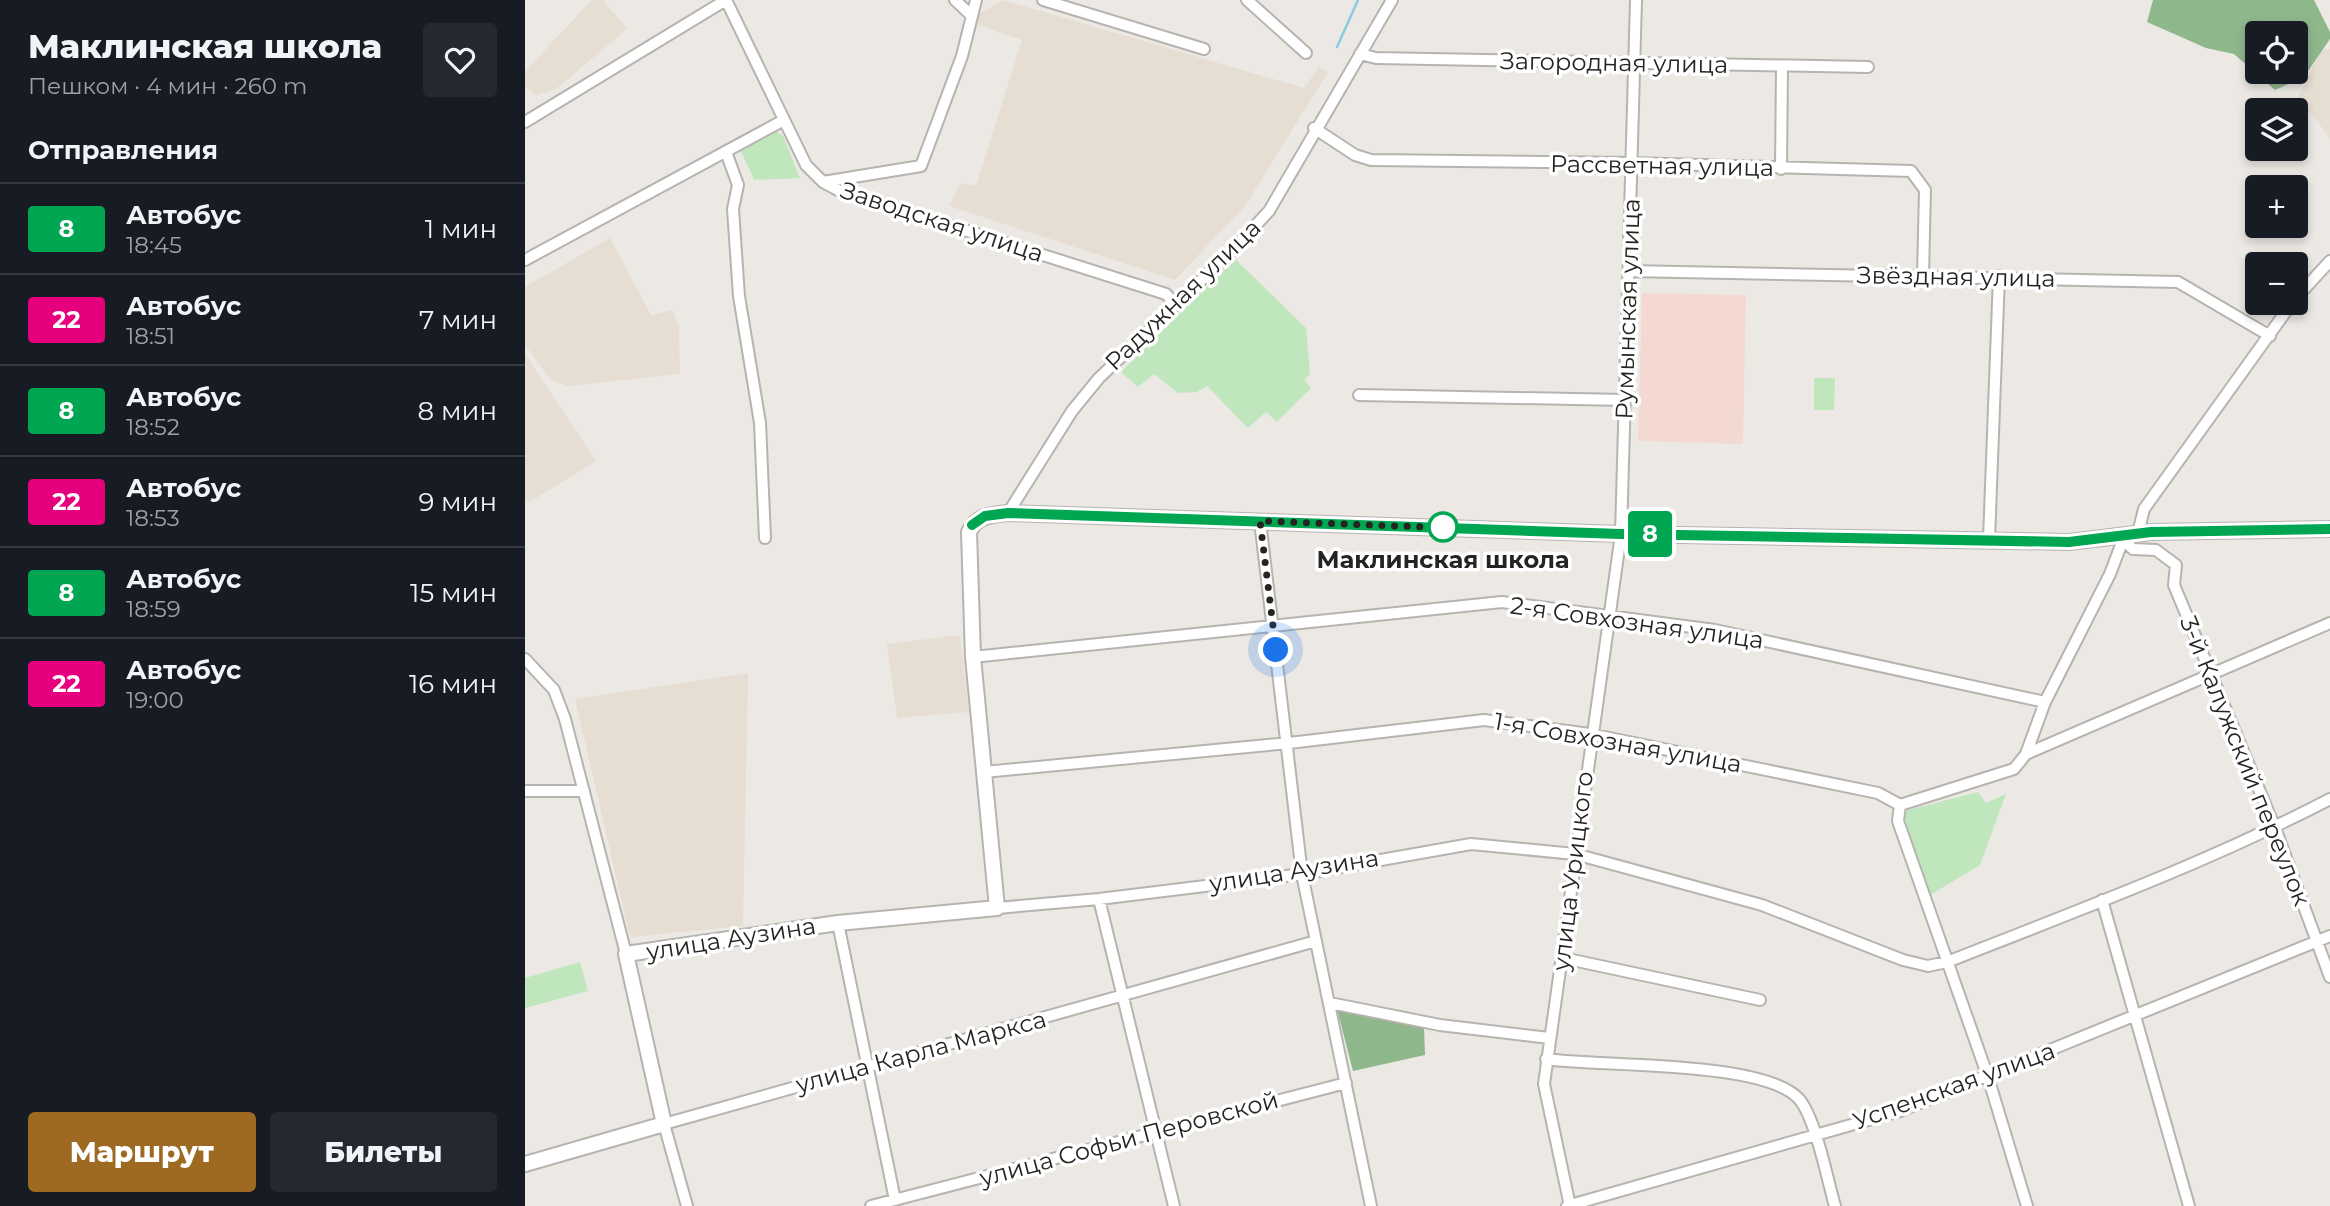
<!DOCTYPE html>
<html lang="ru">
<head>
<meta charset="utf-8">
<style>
	:root { --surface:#171b24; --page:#242831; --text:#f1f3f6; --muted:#9ea1a6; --line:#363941; --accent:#9e6a22 }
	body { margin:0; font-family:Montserrat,sans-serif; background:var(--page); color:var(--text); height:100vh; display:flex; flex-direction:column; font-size:26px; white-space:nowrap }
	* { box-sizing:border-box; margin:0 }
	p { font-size:23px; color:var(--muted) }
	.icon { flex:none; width:38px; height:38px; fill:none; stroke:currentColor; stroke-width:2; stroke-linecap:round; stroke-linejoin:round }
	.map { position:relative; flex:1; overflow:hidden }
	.sheet { display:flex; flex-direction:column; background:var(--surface); width:525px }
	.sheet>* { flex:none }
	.badge { padding:0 14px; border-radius:5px; font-size:24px; line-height:46px }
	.buttons { position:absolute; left:1720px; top:21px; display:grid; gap:14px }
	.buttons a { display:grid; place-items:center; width:63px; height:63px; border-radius:7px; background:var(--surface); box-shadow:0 4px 10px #0003; font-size:35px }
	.you { position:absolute; width:35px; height:35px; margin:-18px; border:5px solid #fff; border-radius:50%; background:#1a73e8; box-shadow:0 0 0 10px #1a73e833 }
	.map>.badge { position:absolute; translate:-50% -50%; box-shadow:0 0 0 4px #fff }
	h2 { padding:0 28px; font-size:26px; line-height:63px }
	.round { display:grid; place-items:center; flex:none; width:74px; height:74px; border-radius:7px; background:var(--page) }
	.head { display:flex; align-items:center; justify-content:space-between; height:119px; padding:0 28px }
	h1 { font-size:33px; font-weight:800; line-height:52px }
	.button { display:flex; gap:14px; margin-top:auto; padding:14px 28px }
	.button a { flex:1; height:80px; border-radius:7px; background:var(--accent); color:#fff; font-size:28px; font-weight:800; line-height:80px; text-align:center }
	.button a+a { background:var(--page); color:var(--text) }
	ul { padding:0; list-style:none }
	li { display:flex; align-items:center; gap:21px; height:91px; padding:0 28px; border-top:2px solid var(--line) }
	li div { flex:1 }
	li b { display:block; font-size:26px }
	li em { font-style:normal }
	li .badge { min-width:77px; font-weight:700; text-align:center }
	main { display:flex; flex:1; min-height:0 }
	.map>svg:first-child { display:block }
</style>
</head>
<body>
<main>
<section class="sheet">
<div class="head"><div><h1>Маклинская школа</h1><p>Пешком · 4 мин · 260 m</p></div><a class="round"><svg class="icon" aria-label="heart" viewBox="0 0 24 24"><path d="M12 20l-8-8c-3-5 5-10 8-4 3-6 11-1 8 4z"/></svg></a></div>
<h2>Отправления</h2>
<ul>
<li><span class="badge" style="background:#00a651;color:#fff">8</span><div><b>Автобус</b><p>18:45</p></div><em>1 мин</em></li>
<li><span class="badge" style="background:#e6007e;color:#fff">22</span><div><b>Автобус</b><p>18:51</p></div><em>7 мин</em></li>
<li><span class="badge" style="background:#00a651;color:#fff">8</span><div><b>Автобус</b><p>18:52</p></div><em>8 мин</em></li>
<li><span class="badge" style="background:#e6007e;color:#fff">22</span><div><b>Автобус</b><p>18:53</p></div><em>9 мин</em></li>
<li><span class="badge" style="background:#00a651;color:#fff">8</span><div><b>Автобус</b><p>18:59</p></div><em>15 мин</em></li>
<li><span class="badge" style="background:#e6007e;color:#fff">22</span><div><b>Автобус</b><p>19:00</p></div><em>16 мин</em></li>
</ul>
<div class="button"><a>Маршрут</a><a>Билеты</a></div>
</section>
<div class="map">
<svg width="1805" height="1206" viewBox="0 0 1805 1206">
	<rect width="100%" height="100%" fill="#ece9e5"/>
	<!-- built -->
	<path fill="#e6ddd3" d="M67,0H78L102,29L31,89L11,95L0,87V71Z
		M478,0L779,88L794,67L803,72L720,206L650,280L424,206L436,183L451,186L497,40L450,24L453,15Z
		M1805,49V139L1787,114L1769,105L1796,51Z
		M85,238L126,315L148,310L154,328L155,374L43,386L26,380L0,345V287Z
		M0,354L71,461L3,503L0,499Z
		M435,635L444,712L372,718L362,644Z
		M223,673L218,926L105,937L50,699Z"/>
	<!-- education -->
	<path fill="#f3d9d2" d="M1117,293L1221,295L1218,444L1113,441Z"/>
	<!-- green -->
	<path fill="#bfe6bc" d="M251,131L258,136L275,178L229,180L216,151Z
		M710,259L781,328L785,374L779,380L786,388L752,422L741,412L723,428L682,386L672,392L653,393L629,374L613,387L596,372Z
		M1289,378H1310L1309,410H1289Z
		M1453,792L1461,803L1481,794L1455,865L1405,895L1378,817L1380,811Z
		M55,962L63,991L0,1008V978Z"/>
	<!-- forest -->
	<path fill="#8fb78c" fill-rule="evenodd" d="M1628,0H1789L1805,32V39L1779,77L1750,90L1709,54L1681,48L1622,22ZM1771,33V72H1732V33Z
		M812,1009L899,1026L900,1055L828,1071Z"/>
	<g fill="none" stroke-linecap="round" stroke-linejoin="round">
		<!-- stream -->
		<path stroke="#88cbe2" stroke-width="2.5" d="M812,47L833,0"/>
		<!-- minor casing -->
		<g stroke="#b7b3af" stroke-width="14">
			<path id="minor" d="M201,0L281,165L298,182L313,190L641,294L650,304
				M430,0L446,15
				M518,0L679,49
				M722,0L781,53
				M835,54L851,58L1343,67
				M0,122L201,0
				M789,128L830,155L846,160L1108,163L1386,171L1400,190L1398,275
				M201,152L213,185L208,209L214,296L235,423L240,538
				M1256,169L1257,66
				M298,182L396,166L437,56L451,0
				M0,260L259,120
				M1103,271L1653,282L1745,336
				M1771,298L1805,261
				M834,395L1100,400
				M483,513L547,411L574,378L708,250L744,211L867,0
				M735,521L777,874L846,1206
				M1613,533L1619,509L1767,303
				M1595,537L1608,549L1631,550L1651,565L1649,585L1750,828L1805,977
				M1464,539L1474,276
				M448,657L977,602L1190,630L1520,702
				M0,659L29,690L40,719L101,954
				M1501,754L1805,623
				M459,772L764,743L959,720L1065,734L1353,793L1375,805L1489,769L1501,754L1520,702L1585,574L1596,545L1594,535
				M0,791H59
				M1375,805L1373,821L1463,1077L1502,1206
				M574,899L649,1206
				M1577,900L1664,1206
				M472,908L574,899L777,874L946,844L1050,854L1237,905L1378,960L1403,966L1422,962C1551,911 1682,863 1805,799
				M313,923L370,1200
				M1038,958L1235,1000
				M805,1003L915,1025L1024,1038
				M1021,1059C1074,1067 1239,1060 1274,1099C1291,1119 1302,1179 1310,1206
				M162,1206L139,1124L791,941
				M346,1206L821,1083
				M1042,1206L1375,1111L1805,936
				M1045,1206L1019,1084L1096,534L1111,0"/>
		</g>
		<!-- major casing -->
		<g stroke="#b7b3af" stroke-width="18">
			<path id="major" d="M0,1164L139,1124L101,954L313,923L472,908L448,657L444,532C452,515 466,515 483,513L1096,534L1544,542L1626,532L1805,529"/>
		</g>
		<!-- minor -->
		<use href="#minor" stroke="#fff" stroke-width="10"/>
		<!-- major -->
		<use href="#major" stroke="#fff" stroke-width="14"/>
	</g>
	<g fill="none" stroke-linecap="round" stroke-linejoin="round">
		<!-- line casing -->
		<g stroke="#fff" stroke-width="16">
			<path id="line" d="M447,525L460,516L483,513L1096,534L1544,542L1626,532L1805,529"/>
		</g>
		<!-- line -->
		<use href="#line" stroke="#00a651" stroke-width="10"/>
		<!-- walk -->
		<path stroke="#252423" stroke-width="7" stroke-dasharray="0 12.6" d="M751,650L735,521L928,528L918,527"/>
	</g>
	<!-- markers -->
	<circle fill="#fff" stroke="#00a651" stroke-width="3.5" cx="918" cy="527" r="14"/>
	<g text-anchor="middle" stroke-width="7" stroke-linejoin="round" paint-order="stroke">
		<!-- street labels -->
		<g font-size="24" fill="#252423" stroke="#fff">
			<text transform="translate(1089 63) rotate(1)" y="8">Загородная улица</text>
			<text transform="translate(1137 166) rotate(1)" y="8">Рассветная улица</text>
			<text transform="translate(417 222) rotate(18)" y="8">Заводская улица</text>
			<text transform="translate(1431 277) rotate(1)" y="8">Звёздная улица</text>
			<text transform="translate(658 295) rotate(-44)" y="8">Радужная улица</text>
			<text transform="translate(1103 309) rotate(-88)" y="8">Румынская улица</text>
			<text transform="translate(1112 623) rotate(8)" y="8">2-я Совхозная улица</text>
			<text transform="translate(1093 743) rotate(10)" y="8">1-я Совхозная улица</text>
			<text transform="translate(1720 761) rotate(68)" y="8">3-й Калужский переулок</text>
			<text transform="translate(769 871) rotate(-9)" y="8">улица Аузина</text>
			<text transform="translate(1048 871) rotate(-83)" y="8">улица Урицкого</text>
			<text transform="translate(206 939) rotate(-9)" y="8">улица Аузина</text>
			<text transform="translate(396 1052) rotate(-15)" y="8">улица Карла Маркса</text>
			<text transform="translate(1429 1086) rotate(-20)" y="8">Успенская улица</text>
			<text transform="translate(604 1139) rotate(-15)" y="8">улица Софьи Перовской</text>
		</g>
		<!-- stop labels -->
		<g font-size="24" font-weight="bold" fill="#252423" stroke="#fff">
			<text x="918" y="568">Маклинская школа</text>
		</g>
	</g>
</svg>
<div class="buttons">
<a><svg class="icon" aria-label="locate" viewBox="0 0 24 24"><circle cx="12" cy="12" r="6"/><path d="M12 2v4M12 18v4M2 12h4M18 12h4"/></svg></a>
<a><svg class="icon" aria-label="layers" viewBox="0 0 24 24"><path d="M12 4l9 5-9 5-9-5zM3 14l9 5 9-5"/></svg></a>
<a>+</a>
<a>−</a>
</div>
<div class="you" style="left:751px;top:650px"></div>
<b class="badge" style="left:1125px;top:534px;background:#00a651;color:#fff">8</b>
</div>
</main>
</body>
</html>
